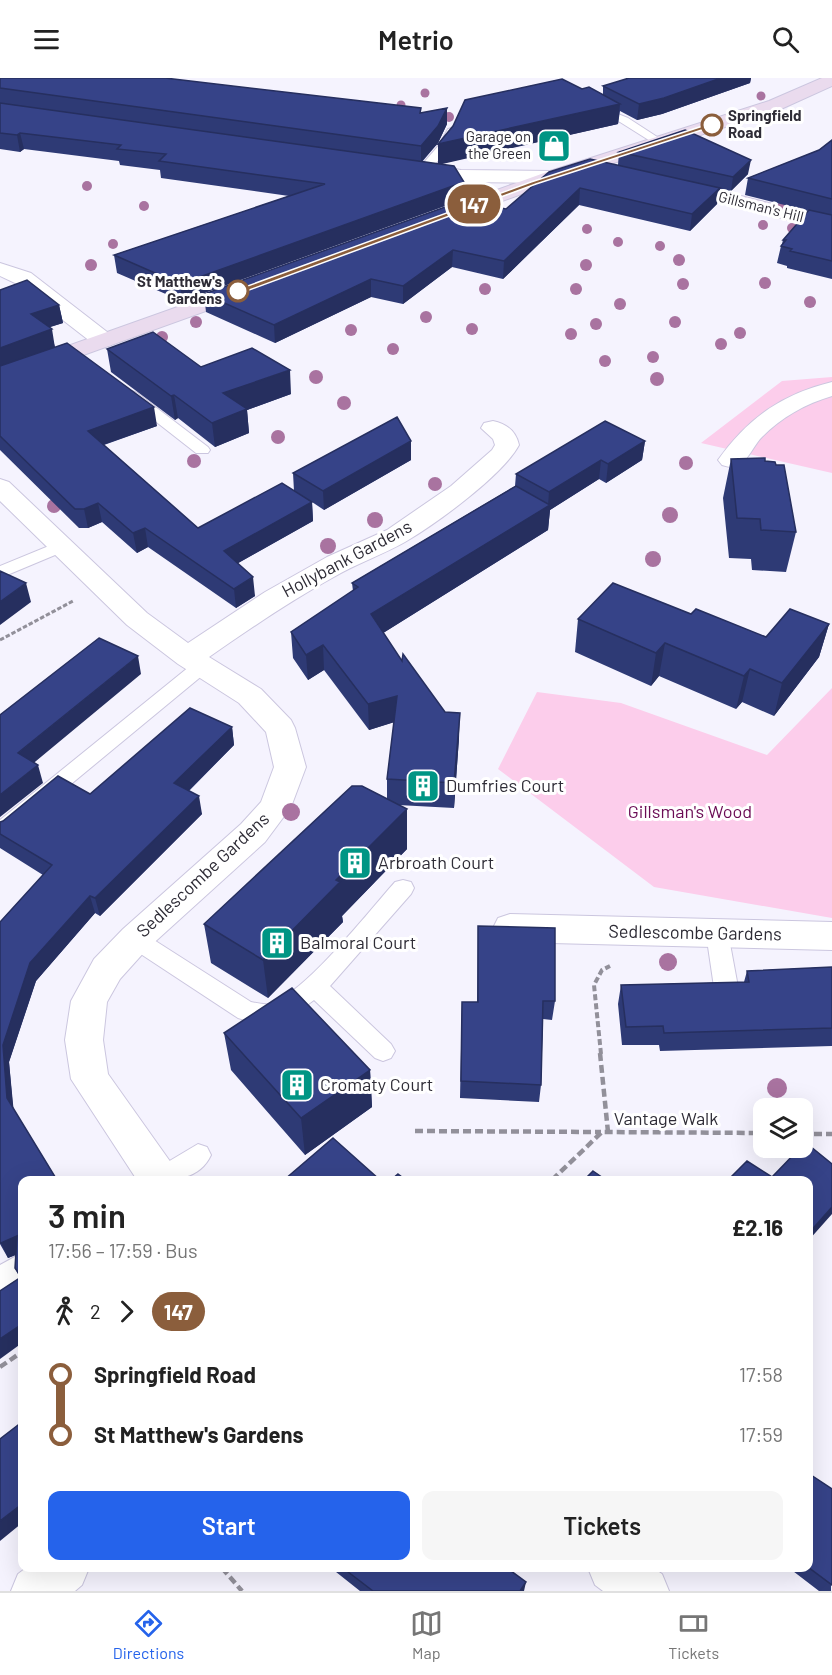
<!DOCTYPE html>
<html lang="en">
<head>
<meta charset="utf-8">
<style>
	:root { --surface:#fff; --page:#f6f6f6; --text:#222; --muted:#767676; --line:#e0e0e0; --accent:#2563eb }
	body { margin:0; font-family:Barlow,sans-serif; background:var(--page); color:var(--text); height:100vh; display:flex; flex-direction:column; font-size:22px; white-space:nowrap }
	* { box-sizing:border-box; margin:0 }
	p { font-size:20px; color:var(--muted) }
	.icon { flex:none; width:33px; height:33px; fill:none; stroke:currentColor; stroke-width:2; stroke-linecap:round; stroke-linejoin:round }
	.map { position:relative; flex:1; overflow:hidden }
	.details { position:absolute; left:18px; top:1098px; width:795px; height:396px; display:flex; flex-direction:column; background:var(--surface); border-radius:12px; box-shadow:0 6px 24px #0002 }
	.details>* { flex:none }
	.badge { padding:0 12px; border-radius:20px; font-size:21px; line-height:39px }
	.fabs { position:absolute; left:753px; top:1020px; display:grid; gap:12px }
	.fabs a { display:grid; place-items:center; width:60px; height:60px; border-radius:12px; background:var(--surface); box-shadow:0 6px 24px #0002; font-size:30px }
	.map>.badge { position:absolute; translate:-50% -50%; box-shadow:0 0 0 3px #fff }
	.legs { display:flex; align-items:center; gap:9px; height:66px; padding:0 30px; font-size:20px }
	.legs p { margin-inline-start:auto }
	.head { display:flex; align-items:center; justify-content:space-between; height:102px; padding:0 30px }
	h1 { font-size:33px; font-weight:600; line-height:45px }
	.button { display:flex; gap:12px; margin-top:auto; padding:12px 30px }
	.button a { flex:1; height:69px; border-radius:12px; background:var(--accent); color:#fff; font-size:24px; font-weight:600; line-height:69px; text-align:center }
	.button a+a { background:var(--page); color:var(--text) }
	ul { padding:0 30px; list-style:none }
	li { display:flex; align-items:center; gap:21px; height:60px; font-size:22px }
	li i { display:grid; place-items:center; width:9px; height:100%; margin:0 8px; background:currentColor }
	li i::after { content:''; width:15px; height:15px; margin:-8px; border:4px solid; border-radius:50%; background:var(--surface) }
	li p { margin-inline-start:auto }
	li:first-child i { background:linear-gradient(#0000 50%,currentColor 0) }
	li:last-child i { background:linear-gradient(currentColor 50%,#0000 0) }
	header { display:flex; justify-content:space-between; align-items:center; height:78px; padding:0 30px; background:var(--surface); font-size:27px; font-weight:600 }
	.menu { display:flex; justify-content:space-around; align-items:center; height:84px; border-top:2px solid var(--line); background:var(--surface); font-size:16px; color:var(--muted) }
	.menu a { display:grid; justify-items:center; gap:3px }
	.menu .selected { color:var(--accent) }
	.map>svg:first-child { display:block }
</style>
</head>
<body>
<header><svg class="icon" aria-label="menu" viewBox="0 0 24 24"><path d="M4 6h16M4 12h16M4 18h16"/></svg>Metrio<svg class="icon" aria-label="search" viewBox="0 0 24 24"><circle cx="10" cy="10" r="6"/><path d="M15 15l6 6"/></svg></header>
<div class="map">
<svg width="832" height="1513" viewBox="0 0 832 1513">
	<rect width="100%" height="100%" fill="#f5f3fe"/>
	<!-- green -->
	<path fill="#fccdeb" d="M832,299V395L701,365L782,303Z
		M832,610V840L654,809L498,691L537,614L621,625L767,677Z"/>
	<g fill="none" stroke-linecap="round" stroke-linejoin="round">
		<!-- lane casing -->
		<g stroke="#cbc6df" stroke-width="2">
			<path id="lane" d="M593,26L628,40L665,64L659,68L655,66L620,44L589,31V27Z
				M452,50L458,53L449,69L428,95H420V89L440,66L448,51Z
				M132,313L137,315L208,369L210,372L208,375H196L127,321L124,318L127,315Z
				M61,463L67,464L70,468L67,472L0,500V488Z
				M202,582L209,584L211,588L209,592L7,759L0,762V742L195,584Z
				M403,802L411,804L414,810L411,816L330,908L391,966L395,973L391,980L383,983L375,980L314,922C289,941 269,950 238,940L127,867L124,861L127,855L135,852L143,855L251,924C256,925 264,927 269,926C304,917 369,833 395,804Z
				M717,846L725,849L728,855L738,909L734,916L726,918L718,916L714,909L706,855L709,849Z
				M198,1066L207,1069L211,1077C199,1103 172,1102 147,1102L151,1094Z
				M22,1175V1203L0,1216V1187Z"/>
		</g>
		<!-- street casing -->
		<g stroke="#cbc6df" stroke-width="2">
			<path id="street" d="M416,85L461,92L551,93L558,95L561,99L558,103L551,105L461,104L409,95L406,91L409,87Z
				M0,185L31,195L111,257L114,262L111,267L103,269L95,267L15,205L0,198Z
				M832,304V318C805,326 780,340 760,361C754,368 748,381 740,387C735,391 728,389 722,387L718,382C748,340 782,316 832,304Z
				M493,343C507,346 516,353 519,367C503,397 436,446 405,464C382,477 355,486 332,500C289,524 249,551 209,579L261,611L291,642L295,650L306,689L291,729L265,764L147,871L120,901L107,924L103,962L108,996L174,1089L180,1102H137L71,1001L65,962L71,923L94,881L123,851L241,746L261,724L274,689L266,654L239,625L178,586L127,547L0,423V401L9,404L147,535L188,565L265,514L327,479L387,452L451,408L492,372L495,367L493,361L481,350L484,345Z
				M510,836L832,844V872L510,864L498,860L493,850L498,840Z
				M26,1490H89L82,1507L75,1513H11L18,1496Z
				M588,1490H653L662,1496L669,1513H603L595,1507Z"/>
		</g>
		<!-- secondary casing -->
		<g stroke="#cbc6df" stroke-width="2">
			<path id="secondary" d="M822,0H832V8L781,31L558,103L441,145H427L424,141L427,137L544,95L769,23Z
				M674,101L832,141V153L667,111L664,107L667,103Z
				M248,204L256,205L259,210L256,215L0,307V292Z"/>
		</g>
		<!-- path-far2 -->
		<path stroke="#92909a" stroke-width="3" stroke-dasharray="4.5 2" stroke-linecap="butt" d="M0,562L73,523"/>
		<!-- path-far1 -->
		<path stroke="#92909a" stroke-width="4" stroke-dasharray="6 3" stroke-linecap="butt" d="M601,976L594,907L602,892L610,888"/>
		<!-- path -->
		<path stroke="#92909a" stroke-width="4.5" stroke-dasharray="8 4" stroke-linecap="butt" d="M600,975L608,1054
			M415,1053L601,1054
			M802,1056H832
			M552,1102L602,1054L764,1055
			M0,1289L22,1274
			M222,1490L242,1513"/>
		<!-- lane -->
		<use href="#lane" fill="#fff" fill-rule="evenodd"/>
		<!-- street -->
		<use href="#street" fill="#fff" fill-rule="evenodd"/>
		<!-- secondary -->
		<use href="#secondary" fill="#eadbee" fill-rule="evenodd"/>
	</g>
	<!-- trees -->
	<g fill="#a973a0">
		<circle cx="425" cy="15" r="4.5"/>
		<circle cx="761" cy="18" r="4.5"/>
		<circle cx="401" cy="27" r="4.5"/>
		<circle cx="449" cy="39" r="5"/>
		<circle cx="87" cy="108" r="5"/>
		<circle cx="783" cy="127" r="5"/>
		<circle cx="144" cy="128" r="5"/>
		<circle cx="763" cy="147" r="5"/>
		<circle cx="792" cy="150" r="5"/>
		<circle cx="587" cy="151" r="5"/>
		<circle cx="618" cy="164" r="5"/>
		<circle cx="113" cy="166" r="5"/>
		<circle cx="660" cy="168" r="5"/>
		<circle cx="679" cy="182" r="6"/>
		<circle cx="91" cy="187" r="6"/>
		<circle cx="586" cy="187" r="6"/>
		<circle cx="765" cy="205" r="6"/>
		<circle cx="683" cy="206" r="6"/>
		<circle cx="485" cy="211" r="6"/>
		<circle cx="576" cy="211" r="6"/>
		<circle cx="810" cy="224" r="6"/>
		<circle cx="620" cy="226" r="6"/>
		<circle cx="426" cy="239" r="6"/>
		<circle cx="196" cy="244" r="6"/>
		<circle cx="675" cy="244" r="6"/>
		<circle cx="596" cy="246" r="6"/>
		<circle cx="472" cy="251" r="6"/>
		<circle cx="351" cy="252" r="6"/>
		<circle cx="740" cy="255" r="6"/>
		<circle cx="571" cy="256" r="6"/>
		<circle cx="162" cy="259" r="6"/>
		<circle cx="721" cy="266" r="6"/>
		<circle cx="393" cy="271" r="6"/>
		<circle cx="653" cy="279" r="6"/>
		<circle cx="605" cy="283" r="6"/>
		<circle cx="316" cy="299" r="7"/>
		<circle cx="657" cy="301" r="7"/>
		<circle cx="344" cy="325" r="7"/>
		<circle cx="278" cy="359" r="7"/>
		<circle cx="194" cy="383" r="7"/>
		<circle cx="686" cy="385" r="7"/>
		<circle cx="435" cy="406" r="7"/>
		<circle cx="54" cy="428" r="7"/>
		<circle cx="670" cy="437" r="8"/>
		<circle cx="375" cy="442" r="8"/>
		<circle cx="328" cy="468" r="8"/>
		<circle cx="653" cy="481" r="8"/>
		<circle cx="291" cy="734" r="9"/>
		<circle cx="668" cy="884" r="9"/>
		<circle cx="777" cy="1010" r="10"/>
	</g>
	<!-- wall -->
	<path fill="#2e3a75" d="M0,0L421,35L447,46L438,65L422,84L438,86V66L582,11L603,17V8L629,0H751L750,5L662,36L637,42L620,33L618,46L439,86L464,104V121L182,223L117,195L114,177L289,118L161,100L160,92L120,87L119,83L24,71L20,74L0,71Z
		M832,62V201L787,190V188L777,185L781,168L782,166L783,162L808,133L745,117L748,100L819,72Z
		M619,74L748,96L731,113L720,111L717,126L690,153L579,127L503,201L452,189L403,226L371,219L275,265L206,234L204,216L477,125L506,131L618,87Z
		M0,212L59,227L63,245L49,249L55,269L157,348L104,367L198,450L294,413L293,395L411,363V382L324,432L312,424L313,443L238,485L255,518L236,530L148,469L137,475L102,444L88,450H79L0,372Z
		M107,271L201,289L291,316L247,332L249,355L215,369L178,340L175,342L111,294Z
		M645,363L642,382L606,405L599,401L550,432L548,452L383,555L402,583L459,660L454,730L398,727L407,771L342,838L343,844L268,920L211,885L204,846L387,721V701L394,644L369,652L324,592L308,602L293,580L291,554L353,513L352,505L515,408L516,396Z
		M731,381L765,383L796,454L786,494L752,492L751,481L729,480L723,420Z
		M691,536L766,559L829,546L819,579L774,638L742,624L736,631L659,598L651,608L575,574L578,541Z
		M232,649L234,667L189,713L202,736L100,838L95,835L36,903L9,984L13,1030L57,1102L22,1265L20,1200L15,1190L16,1177L8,1180L0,1166V844L43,797L0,770V744L90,716Z
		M478,848L555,923L552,942L543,941L541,1007L539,1024L460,1020L462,924H477Z
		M832,889V968L660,973L659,967H622L618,926L621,907L744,904L747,893Z
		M224,955L370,992L372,1029L305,1077L231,992Z
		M808,1395L832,1411L831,1513H819L789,1490H808Z
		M331,1490H507L524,1513H360Z"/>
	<!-- shaded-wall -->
	<path fill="#262f5f" d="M721,0H751L750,5L662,36L637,42L639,26Z
		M620,26L618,46L438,87V66Z
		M447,30V46L438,65L421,84V68Z
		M20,55L24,71L20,74L17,57Z
		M751,82L748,96L731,113L733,99Z
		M464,104V121L182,223L180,206Z
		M580,110L579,127L503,201L504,183Z
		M720,110L717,126L690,153L692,136Z
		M453,172L452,189L403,226V208Z
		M371,201V219L275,265L274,247Z
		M59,227L63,245L35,254L31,236Z
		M52,251L55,270L0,290V270Z
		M290,292L291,316L247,332L249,355L215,369L212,345L223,315Z
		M174,317L178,340L175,342L171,318Z
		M154,329L157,348L91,371L88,353Z
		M411,363V382L324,432L323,413Z
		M645,363L642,382L606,405L608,386Z
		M601,382L599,401L550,432L548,452L372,562L371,536L548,428L549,414Z
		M312,424L313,443L226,492L224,473Z
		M98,425L102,444L88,450L84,431Z
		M145,450L148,469L137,475L133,455Z
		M253,499L255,518L236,530L234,511Z
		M26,505L31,524L0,547V524Z
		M829,546L819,579L774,638L782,605Z
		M665,565L659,598L651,608L656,575Z
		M323,567L324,592L308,602L306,577Z
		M138,578L141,596L24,693L18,675Z
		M750,591L742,624L736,631L744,598Z
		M397,618L398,643L369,652L368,626Z
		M460,635L459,660L454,730V705Z
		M232,649L234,667L178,723L174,705Z
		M38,687L43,705L0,739V717Z
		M199,718L202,736L100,838L95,820Z
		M407,731V771L342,838L343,844L268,920L263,882L336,802Z
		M90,818L95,835L36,903L9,984L14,1036L7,1020L3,967L30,885Z
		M370,992L372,1029L305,1077L301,1040Z
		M832,1129V1136L808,1163V1156Z
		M17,1158L22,1174L8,1180L1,1165Z
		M22,1246V1265L0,1281V1261Z
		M22,1426V1445L0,1463V1443Z
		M526,1504L524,1513H520Z"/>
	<!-- building -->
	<path fill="#364388" stroke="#262f5f" stroke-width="1.5" d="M0,0H165L421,30L420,35L447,30L438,48L421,68L0,10Z
		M629,0H721L664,20L639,26L603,8Z
		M562,1L582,11L589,9L620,26L438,66L453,48L465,22Z
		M0,25L454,88L464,104L180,206L114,177L325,106L159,83L166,76L117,71L121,67L20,55L17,57L0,55Z
		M685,52L751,82L733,99L619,74Z
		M832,62V121L748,100L819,72Z
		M590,81L720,110L692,136L580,110L504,183L453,172L403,208L371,201L274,247L204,216L473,119L477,125L506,131L549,94Z
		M809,132L832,137V183L790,173L792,171L781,168L786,162H783Z
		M27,202L59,227L31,236L52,251L0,270V212Z
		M153,254L201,289L252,270L290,292L223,315L247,331L212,345L174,317L171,318L107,271Z
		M67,265L154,329L88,353L198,450L282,405L312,424L224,473L253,499L234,511L145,450L133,455L98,425L84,431H75L0,358V288Z
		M397,339L411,363L323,413L293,395Z
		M605,343L645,363L608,386L601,382L549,414L516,396Z
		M765,380V383L775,384L776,387H784L796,454L761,452L760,441L737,440L731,381Z
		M516,408L550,427L371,536L402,583L403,576L445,634L460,635L454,705L387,701L397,618L368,626L323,567L306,577L291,554L358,509L352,505Z
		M0,493L26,505L0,524Z
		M613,505L691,536L696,531L766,559L790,531L829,546L782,605L750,591L744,598L665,565L656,575L578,541Z
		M99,560L138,578L18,675L38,687L0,717V637Z
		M190,630L232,649L174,705L199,718L95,820L90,818L30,885L3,967L7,1020L57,1102H22V1246L0,1261V1213L21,1199L15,1190L17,1158L1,1165L0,1164V844L52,787L0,756V744L3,743L58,698L90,716Z
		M352,708H362L407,731L336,802L340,804L263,882L204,846Z
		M478,848L555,850V923H543L541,1007L461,1003L462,924H478Z
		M832,889V950L664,955L663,948L626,949L621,907L749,904L747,893Z
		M292,910L370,992L301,1040L224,955Z
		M333,1060L380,1102H284Z
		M805,1064L832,1086V1129L808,1156V1102H728L747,1083L772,1099L800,1070H802V1066Z
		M593,1093L606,1102H584Z
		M398,1096L406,1102H391Z
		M22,1344V1426L0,1443V1361Z
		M808,1395L832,1411V1507L808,1489Z
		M343,1490H507L526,1504L520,1513H373Z"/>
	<!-- line-1 -->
	<path fill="#8b5e3c" stroke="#fff" stroke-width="1.5" d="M712,45L714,48L536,106L241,215L234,213L531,104Z"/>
	<!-- icons -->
	<defs>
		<g id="shop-square" transform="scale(1.725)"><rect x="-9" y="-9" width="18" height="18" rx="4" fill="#009584" stroke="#fff"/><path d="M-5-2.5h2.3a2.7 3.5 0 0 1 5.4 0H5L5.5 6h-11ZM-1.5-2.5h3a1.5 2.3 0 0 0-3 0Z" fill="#fff"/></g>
		<g id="building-square" transform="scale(1.725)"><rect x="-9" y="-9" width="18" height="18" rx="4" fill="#009584" stroke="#fff"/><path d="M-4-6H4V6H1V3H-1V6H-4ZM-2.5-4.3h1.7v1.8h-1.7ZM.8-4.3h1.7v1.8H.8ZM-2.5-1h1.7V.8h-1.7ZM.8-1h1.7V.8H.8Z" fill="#fff"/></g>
	</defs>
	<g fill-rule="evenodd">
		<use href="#shop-square" x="554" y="68"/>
		<use href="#building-square" x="423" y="708"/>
		<use href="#building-square" x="355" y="785"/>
		<use href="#building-square" x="277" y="865"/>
		<use href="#building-square" x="297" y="1007"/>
	</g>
	<!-- markers -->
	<g fill="#fff" stroke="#8b5e3c" stroke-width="3">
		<circle cx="712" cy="47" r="10"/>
		<circle cx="238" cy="213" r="10"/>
	</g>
	<g text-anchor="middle" stroke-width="6" stroke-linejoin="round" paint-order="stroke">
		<!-- far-stop labels -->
		<g font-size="15" font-weight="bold" fill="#2e2c36" stroke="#fff" text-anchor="start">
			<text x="728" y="43">Springfield<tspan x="728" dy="17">Road</tspan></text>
			<text x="222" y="209" text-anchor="end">St Matthew's<tspan x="222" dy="17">Gardens</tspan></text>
		</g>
		<!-- far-poi labels -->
		<g font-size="15" fill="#2e2c36" stroke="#fff" text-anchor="end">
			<text x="531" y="64">Garage on<tspan x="531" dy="17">the Green</tspan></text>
		</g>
		<!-- far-street labels -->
		<g font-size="15" fill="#2e2c36" stroke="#fff">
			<text transform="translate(761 129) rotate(14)" y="5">Gillsman's Hill</text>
		</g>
		<!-- street labels -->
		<g font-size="18" fill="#2e2c36" stroke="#fff">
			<text transform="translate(347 481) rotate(-28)" y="6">Hollybank Gardens</text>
			<text transform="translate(203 797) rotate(-43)" y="6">Sedlescombe Gardens</text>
			<text transform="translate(695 855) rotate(1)" y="6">Sedlescombe Gardens</text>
			<text x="666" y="1047">Vantage Walk</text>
		</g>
		<!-- poi labels -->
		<g font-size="18" fill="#2e2c36" stroke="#fff" text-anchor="start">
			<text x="446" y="714">Dumfries Court</text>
			<text x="378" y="791">Arbroath Court</text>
			<text x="300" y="871">Balmoral Court</text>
			<text x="320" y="1013">Cromaty Court</text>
		</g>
		<!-- park labels -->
		<g font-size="18" fill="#6a0b54" stroke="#fff">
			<text x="690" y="740">Gillsman's Wood</text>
		</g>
	</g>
</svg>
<div class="fabs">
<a><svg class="icon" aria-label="layers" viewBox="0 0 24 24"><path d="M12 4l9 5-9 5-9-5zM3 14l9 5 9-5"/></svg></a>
</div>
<b class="badge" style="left:474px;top:126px;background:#8b5e3c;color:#fff">147</b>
<section class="details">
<div class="head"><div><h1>3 min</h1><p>17:56 – 17:59 · Bus</p></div><b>£2.16</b></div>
<div class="legs"><svg class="icon" aria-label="walk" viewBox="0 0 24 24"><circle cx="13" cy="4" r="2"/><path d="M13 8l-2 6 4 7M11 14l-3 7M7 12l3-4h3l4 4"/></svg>2<svg class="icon" aria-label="forward" viewBox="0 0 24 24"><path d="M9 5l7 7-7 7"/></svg><b class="badge" style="background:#8b5e3c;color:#fff">147</b></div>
<ul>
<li><i style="color:#8b5e3c"></i><b>Springfield Road</b><p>17:58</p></li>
<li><i style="color:#8b5e3c"></i><b>St Matthew's Gardens</b><p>17:59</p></li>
</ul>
<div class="button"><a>Start</a><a>Tickets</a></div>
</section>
</div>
<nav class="menu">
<a class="selected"><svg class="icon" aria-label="directions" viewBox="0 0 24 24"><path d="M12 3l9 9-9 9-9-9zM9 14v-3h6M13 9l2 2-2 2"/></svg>Directions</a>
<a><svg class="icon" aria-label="map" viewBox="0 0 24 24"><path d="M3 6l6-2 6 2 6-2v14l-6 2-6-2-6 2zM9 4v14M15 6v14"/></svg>Map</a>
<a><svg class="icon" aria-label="tickets" viewBox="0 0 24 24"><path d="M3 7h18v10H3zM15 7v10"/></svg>Tickets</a>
</nav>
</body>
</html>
